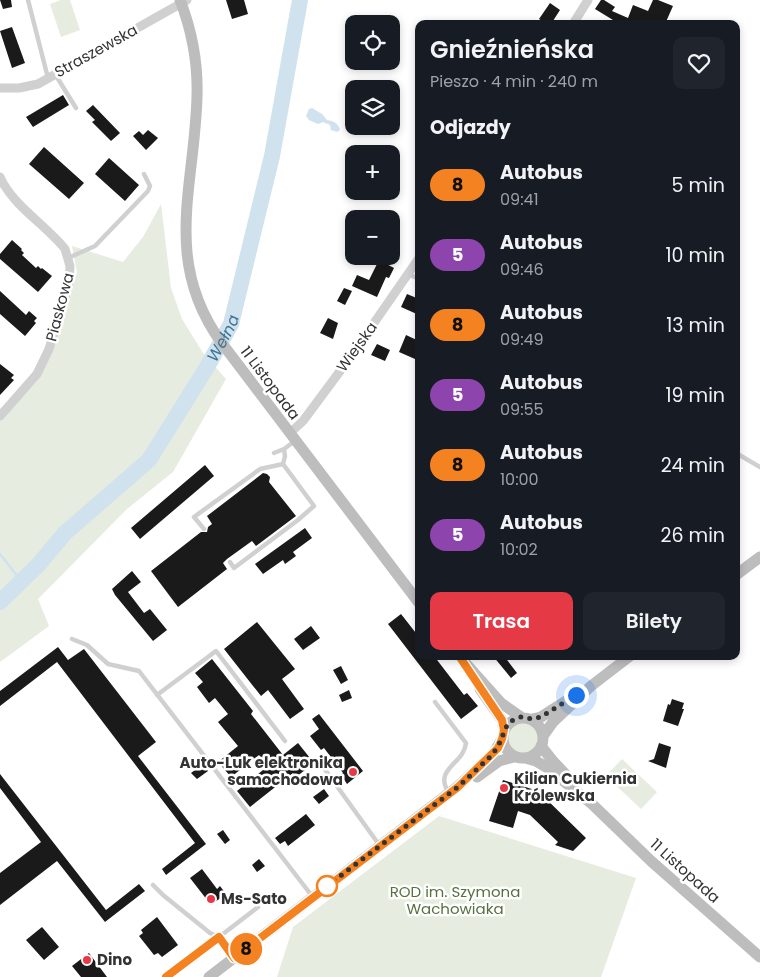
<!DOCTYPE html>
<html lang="pl">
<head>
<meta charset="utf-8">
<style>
	:root { --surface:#171b24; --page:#20242c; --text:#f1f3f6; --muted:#9ea1a6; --accent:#e63946 }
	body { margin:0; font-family:Poppins,sans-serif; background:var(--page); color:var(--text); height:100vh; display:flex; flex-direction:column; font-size:19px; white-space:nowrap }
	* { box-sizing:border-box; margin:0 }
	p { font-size:16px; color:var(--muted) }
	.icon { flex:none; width:28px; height:28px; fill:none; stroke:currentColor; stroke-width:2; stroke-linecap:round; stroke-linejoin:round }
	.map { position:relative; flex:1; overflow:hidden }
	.drawer { position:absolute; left:415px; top:20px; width:325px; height:640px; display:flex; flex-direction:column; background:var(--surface); border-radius:10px; box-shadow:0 2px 8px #0003 }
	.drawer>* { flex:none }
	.badge { padding:0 10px; border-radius:16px; font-size:18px; line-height:32px }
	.controls { position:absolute; left:345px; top:15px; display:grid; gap:10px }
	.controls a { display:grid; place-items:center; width:55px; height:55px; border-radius:10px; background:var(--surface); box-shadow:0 2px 8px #0003; font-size:25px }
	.you { position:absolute; width:25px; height:25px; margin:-12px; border:4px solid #fff; border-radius:50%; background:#1a73e8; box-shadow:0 0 0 8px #1a73e833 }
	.map>.badge { position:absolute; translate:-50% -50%; box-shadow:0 0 0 2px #fff }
	h2 { padding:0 15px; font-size:19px; line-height:45px }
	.round { display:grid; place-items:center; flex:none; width:52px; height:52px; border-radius:10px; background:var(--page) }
	.summary { display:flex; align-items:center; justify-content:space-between; height:85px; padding:0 15px }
	h1 { font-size:24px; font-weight:600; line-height:38px }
	.button { display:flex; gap:10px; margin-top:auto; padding:10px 15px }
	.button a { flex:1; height:58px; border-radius:10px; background:var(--accent); color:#fff; font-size:20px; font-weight:600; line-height:58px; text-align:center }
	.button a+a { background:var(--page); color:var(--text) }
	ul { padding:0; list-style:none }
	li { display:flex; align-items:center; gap:15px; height:70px; padding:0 15px }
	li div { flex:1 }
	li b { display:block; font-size:19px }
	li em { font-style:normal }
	li .badge { min-width:55px; font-weight:700; text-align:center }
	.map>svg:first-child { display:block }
</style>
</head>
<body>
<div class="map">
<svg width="760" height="977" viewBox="0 0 760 977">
	<rect width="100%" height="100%" fill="#fff"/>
	<!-- green -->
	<path fill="#e6ecdf" d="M61,0H70L80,30L61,37L50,4Z
		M161,204L171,288L182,319L203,353L226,379L173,472L127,509L38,599L49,626L0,662V421L37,381L51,354L77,272L72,246L123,262L143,237Z
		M508 738a15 15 0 1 1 30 0a15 15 0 1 1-30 0Z
		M622,759L657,792L641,809L606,776Z
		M439,816L636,878L601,977H277L293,927Z"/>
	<!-- water -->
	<path fill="#cfe2ee" d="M312,108L322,114L327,120C334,121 338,123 340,130L337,132L331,130L330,125L323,122L318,124L309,120L306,116L309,109Z"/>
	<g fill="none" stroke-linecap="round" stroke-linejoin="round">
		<!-- stream -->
		<path stroke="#cfe2ee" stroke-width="2.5" d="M0,554L21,581"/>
		<!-- river -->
		<path stroke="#cfe2ee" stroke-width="16" id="s1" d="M0,602L39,564L65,533L149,460L207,367L231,324L272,156L300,0"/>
	</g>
	<!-- building -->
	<path fill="#1a1a1a" d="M0,0H11L12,7L3,9Z
		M226,0H244L248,14L232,19Z
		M601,0H604L615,7L612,11L628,18L633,5L648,11L653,0H658L673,6L665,24H612L613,20L595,9Z
		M550,3L560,10L551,24H547L539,19Z
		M12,27L25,63L12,68L0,31Z
		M63,95L69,105L33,127L26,117Z
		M93,105L120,133L111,141L92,122L95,120L86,111Z
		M148,130L158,138L146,150L133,136L139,131L143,135Z
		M44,147L84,183L69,199L29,164Z
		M109,158L139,185L125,201L95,174Z
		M12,240L22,249L21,250L24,253L22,255L36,268L38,266L41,269L42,268L52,276L38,292L0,259V254Z
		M379,260L394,268L389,278L386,277L377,297L352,286L357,275L369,280Z
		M344,288L352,291L345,305L337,301Z
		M0,291L26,315L29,311L37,318L34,321L36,323L25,336L0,314Z
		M407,294L419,299V315L401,307Z
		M328,318L338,323L333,339L320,333Z
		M406,335L419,341V349L415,359L399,352Z
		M377,344L390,350L385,361L371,355Z
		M0,364L14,375L11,378L14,380L0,395Z
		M205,465L214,476L140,539L131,528Z
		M263,473L267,474L270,477L269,482L296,516L256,546L252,541L227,559L223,563L227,569L178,607L151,571L201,532H207L208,527L212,524L207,516Z
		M305,528L312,538L293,552L296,556L285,564L283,560L263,574L255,564Z
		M132,571L141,582L128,592L144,613L150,609L167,630L153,641L115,595L112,589Z
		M401,614L419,637V656H434L464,695L467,693L478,706L461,719L388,624Z
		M257,622L295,669L282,679L304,709L290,719L268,690L261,696L224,649Z
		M311,626L320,638L303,650L294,639Z
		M58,647L68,660L84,649L156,742L138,756L206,844L166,875L162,869L195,843L57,662L0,706V691Z
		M493,656H504L517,673L511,678Z
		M212,659L253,711L251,714L283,755L298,743L314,763L296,777L293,773L250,807L237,791L268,766L259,755L231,777L218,762L238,746L218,722L228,714L215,698L209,703L197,687L203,682L195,673Z
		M341,666L348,680L341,684L333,670Z
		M349,690L352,698L342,702L339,695Z
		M672,699L684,703L682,709H684L678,726L663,721L668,704L670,705Z
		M319,714L363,771L347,784L341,775L343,773L324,748L321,750L310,736L319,729L312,719Z
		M659,743L671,747L666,768L648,761L654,759Z
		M203,764L208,771L197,779L191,773Z
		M0,774L106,910L139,884L145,891L105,922L57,861L0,905V873L41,842L0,788Z
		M503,780L538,791L586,838L573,851L555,845L558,842L530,815L518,811L513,828L489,821Z
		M324,789L329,796L319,804L313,797Z
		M306,814L315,825L288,846L285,841L280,844L275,838Z
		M223,830L230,840L225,844L217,834Z
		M259,859L265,866L257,872L252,865Z
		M202,869L217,889L220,886L226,894L211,905L190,878Z
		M157,917L178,945L162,957L158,953L154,955L139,936L143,933L141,930Z
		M42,927L59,947L44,960L26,940Z
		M89,953L107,977H81L72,966Z"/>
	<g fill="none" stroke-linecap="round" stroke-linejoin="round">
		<!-- service -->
		<path stroke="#d0d0d0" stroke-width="4.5" d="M28,0L48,78
			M55,74L76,108
			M68,258L95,246L148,191L150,186L144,174
			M408,274L419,279
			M274,453L284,449
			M736,453L760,467
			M283,464L285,456L284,449L295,441
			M204,529L194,517L260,469L283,464L314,506L298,520L234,568L230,562
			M72,639L87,645L108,664L139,671L312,896
			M157,695L216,651L285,741
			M435,702L466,743C464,764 434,768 448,792
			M321,764L380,846
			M153,885L163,895L210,933L219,937L258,907
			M166,977L219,937L233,957"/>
		<!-- minor -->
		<path stroke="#d0d0d0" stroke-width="9" d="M573,24L588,0
			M0,88H19L38,84L187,0
			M0,177C12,205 46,225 65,249L70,266L69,283L49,349L37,374L0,416
			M290,433L303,421L349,359L419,258"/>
		<!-- secondary -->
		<path stroke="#bdbdbd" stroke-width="11" d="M180,0C192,31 198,63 197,96C195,186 162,260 221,342L419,603
			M736,575L760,557
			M459,656L501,703L521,717
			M480,689L502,720L504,730
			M503 738a20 20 0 1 1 40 0a20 20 0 1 1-40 0Z
			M532,719L541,717L574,696
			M543,736L553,722L591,686L630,656
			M541,746L552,760L569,778
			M525,758L536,761L546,767L592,804L651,861L760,957
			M477,777L499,761L514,757
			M209,977L457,787L493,754L502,739"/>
	</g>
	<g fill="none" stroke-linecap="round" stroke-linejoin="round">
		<!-- line casing -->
		<g stroke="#fff" stroke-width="11">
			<path id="line" d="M166,977L219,937L234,958L458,787L498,748L502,739L504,730L502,720L459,656"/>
		</g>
		<!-- line -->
		<use href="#line" stroke="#f58220" stroke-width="8"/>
		<!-- walk -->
		<path stroke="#333" stroke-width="5" stroke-dasharray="0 9" d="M327,886L458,787L493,754L502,739L504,730L511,721L521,717L532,719L541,717L576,695"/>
	</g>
	<!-- markers -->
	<g fill="#e63946" stroke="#fff" stroke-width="2">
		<circle cx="353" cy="772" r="5"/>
		<circle cx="504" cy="788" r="5"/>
		<circle cx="211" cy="899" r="5"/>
		<circle cx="87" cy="960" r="5"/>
	</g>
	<circle fill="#fff" stroke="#f58220" stroke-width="2.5" cx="327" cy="886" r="10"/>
	<g text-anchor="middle" stroke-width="5" stroke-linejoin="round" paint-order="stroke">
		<!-- street labels -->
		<g font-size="15" fill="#333" stroke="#fff">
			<text transform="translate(96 51) rotate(-29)" y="5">Straszewska</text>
			<text transform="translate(60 307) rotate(-75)" y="5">Piaskowa</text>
			<text transform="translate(357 347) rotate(-54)" y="5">Wiejska</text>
			<text transform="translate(270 383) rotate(53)" y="5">11 Listopada</text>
			<text transform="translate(685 871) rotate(42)" y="5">11 Listopada</text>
		</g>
		<!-- poi labels -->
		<g font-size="15" font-weight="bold" fill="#333" stroke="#fff" text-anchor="start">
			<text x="343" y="768" text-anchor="end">Auto-Luk elektronika<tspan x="343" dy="17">samochodowa</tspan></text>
			<text x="514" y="784">Kilian Cukiernia<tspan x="514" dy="17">Królewska</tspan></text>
			<text x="221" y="904">Ms-Sato</text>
			<text x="97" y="965">Dino</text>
		</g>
		<!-- park labels -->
		<g font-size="15" fill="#56703f" stroke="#fff">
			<text x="455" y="897">ROD im. Szymona<tspan x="455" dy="17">Wachowiaka</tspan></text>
		</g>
		<!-- water labels -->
		<g font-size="16" font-style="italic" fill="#3f7597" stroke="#fff">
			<text dy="6" stroke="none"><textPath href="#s1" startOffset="349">Wełna</textPath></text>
		</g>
	</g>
</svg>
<div class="controls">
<a><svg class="icon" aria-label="locate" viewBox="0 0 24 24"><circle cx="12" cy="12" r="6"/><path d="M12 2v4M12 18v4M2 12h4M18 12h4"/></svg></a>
<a><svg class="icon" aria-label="layers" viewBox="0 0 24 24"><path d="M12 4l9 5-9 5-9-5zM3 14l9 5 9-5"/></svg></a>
<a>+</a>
<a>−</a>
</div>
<div class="you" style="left:576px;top:695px"></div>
<b class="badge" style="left:246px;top:949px;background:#f58220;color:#111">8</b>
<section class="drawer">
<div class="summary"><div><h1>Gnieźnieńska</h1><p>Pieszo · 4 min · 240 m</p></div><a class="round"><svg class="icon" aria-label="heart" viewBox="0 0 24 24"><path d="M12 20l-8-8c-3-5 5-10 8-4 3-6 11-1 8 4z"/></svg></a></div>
<h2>Odjazdy</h2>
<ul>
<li><span class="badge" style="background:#f58220;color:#111">8</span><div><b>Autobus</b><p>09:41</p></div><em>5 min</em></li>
<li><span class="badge" style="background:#8e44ad;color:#fff">5</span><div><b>Autobus</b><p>09:46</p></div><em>10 min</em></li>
<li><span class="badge" style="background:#f58220;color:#111">8</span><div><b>Autobus</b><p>09:49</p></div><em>13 min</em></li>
<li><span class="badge" style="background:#8e44ad;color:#fff">5</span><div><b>Autobus</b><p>09:55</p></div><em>19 min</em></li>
<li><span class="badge" style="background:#f58220;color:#111">8</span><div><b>Autobus</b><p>10:00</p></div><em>24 min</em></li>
<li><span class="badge" style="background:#8e44ad;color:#fff">5</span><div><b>Autobus</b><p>10:02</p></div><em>26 min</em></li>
</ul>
<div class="button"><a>Trasa</a><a>Bilety</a></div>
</section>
</div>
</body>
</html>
